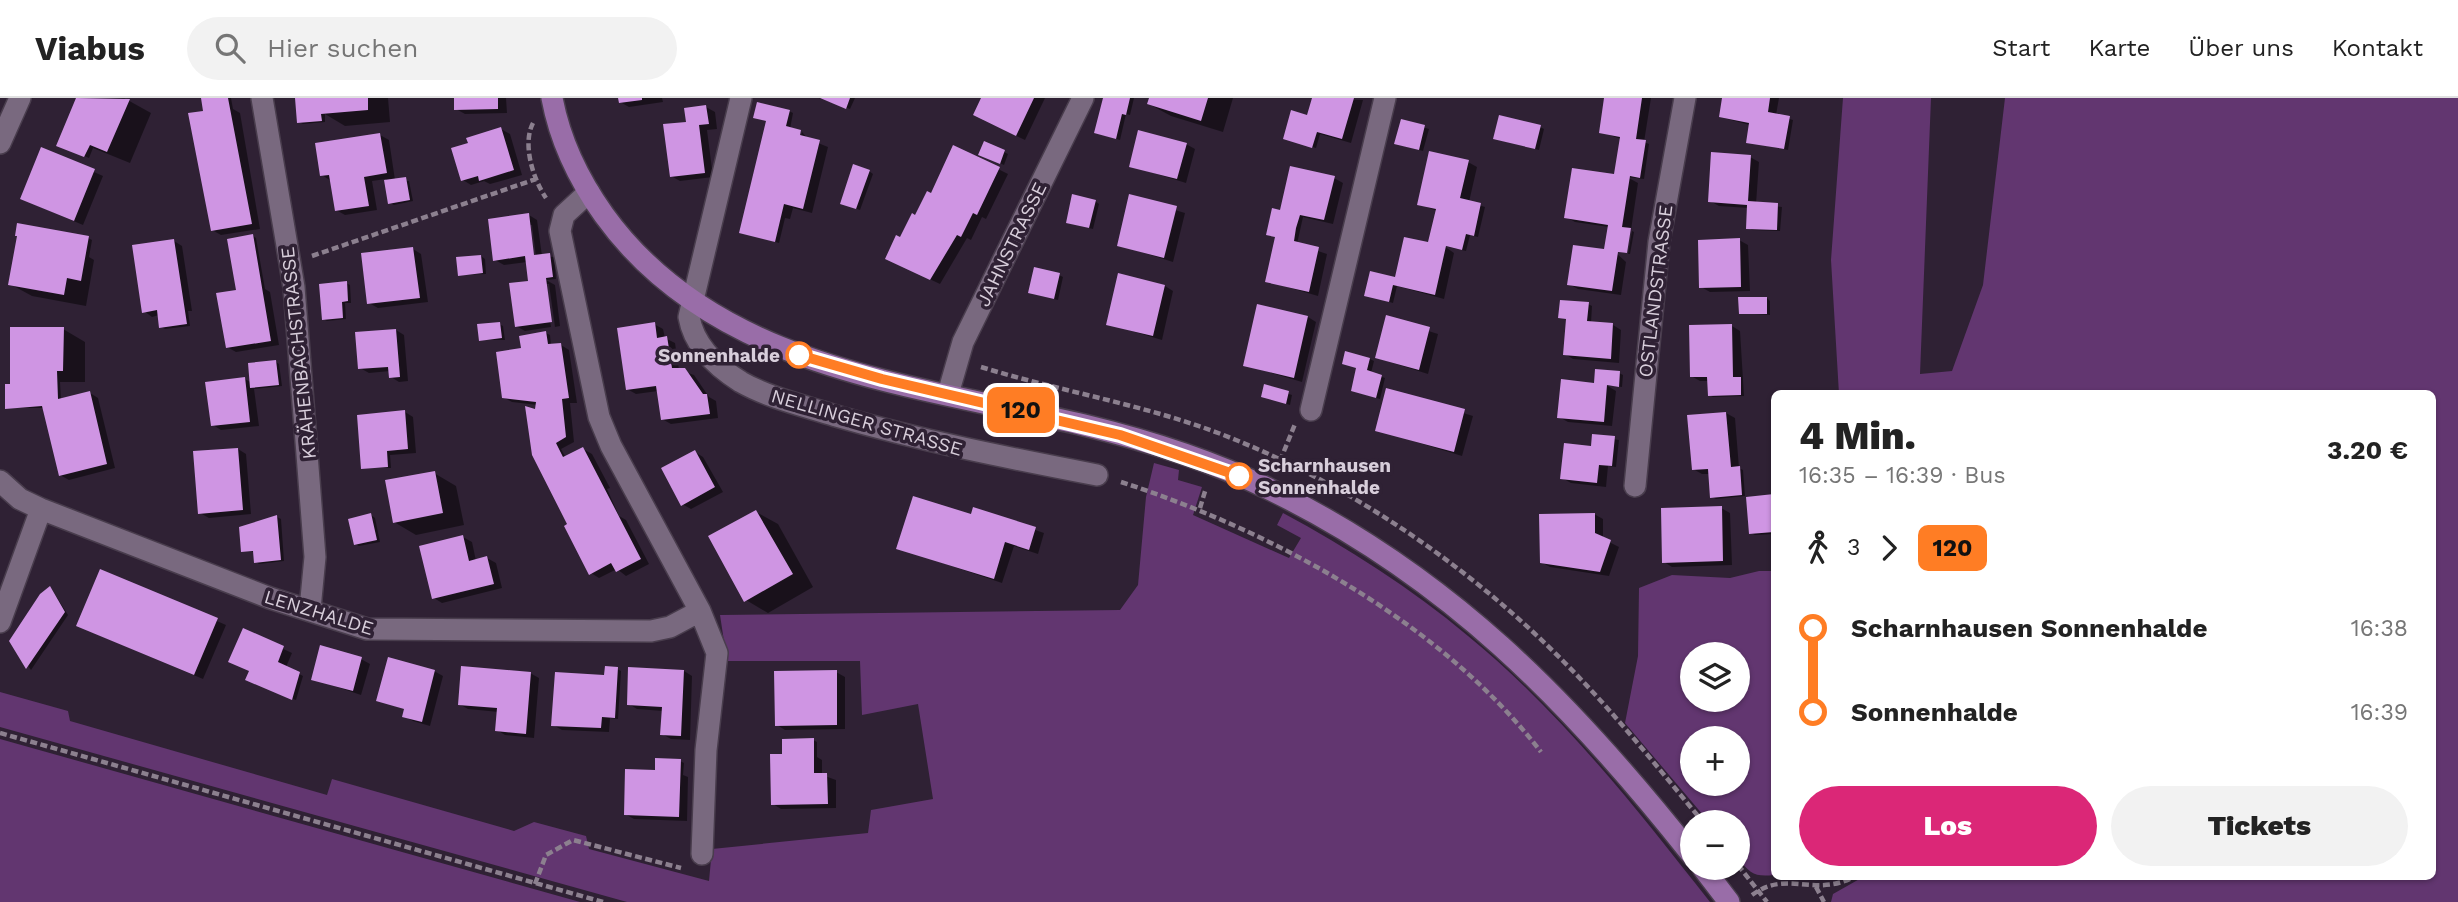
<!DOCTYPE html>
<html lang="de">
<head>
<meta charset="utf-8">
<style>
	:root { --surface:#fff; --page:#f2f2f2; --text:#222; --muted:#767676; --line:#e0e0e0; --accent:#db2777 }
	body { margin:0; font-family:"Work Sans",sans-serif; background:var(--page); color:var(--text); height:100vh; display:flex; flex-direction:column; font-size:26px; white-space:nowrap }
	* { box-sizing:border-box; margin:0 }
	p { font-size:23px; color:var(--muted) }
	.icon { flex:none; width:38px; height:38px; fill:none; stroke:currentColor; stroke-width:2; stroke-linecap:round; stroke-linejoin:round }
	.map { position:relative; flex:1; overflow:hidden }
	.side { position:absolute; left:1771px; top:292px; width:665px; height:490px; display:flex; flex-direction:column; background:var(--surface); border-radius:10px; box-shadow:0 2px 5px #0004 }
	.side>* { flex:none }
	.badge { padding:0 14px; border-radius:10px; font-size:24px; line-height:46px }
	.buttons { position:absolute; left:1680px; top:544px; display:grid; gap:14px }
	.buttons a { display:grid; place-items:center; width:70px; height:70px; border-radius:50%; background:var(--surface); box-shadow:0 2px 5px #0004; font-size:35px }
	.map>.badge { position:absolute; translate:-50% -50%; box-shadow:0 0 0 4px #fff }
	.legs { display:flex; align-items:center; gap:10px; height:77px; padding:0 28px; font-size:23px }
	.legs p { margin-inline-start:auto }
	.overview { display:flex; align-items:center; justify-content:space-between; height:119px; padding:0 28px }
	h1 { font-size:38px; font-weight:800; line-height:52px }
	.cta { display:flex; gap:14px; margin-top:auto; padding:14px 28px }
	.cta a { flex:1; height:80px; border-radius:42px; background:var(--accent); color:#fff; font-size:28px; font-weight:800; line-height:80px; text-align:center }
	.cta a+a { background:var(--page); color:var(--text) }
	ul { padding:0 28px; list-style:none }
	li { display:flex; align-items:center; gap:24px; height:84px; font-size:26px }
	li i { display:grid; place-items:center; width:10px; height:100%; margin:0 9px; background:currentColor }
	li i::after { content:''; width:18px; height:18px; margin:-9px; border:5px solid; border-radius:50%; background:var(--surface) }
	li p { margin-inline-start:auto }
	li:first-child i { background:linear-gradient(#0000 50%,currentColor 0) }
	li:last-child i { background:linear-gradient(currentColor 50%,#0000 0) }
	header { display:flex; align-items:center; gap:42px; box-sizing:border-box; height:98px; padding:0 35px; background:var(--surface); border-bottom:2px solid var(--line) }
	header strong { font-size:33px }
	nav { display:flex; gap:38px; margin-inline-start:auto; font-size:24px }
	.search { width:490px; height:63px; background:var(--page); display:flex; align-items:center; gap:18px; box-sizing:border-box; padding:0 24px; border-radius:38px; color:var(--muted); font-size:26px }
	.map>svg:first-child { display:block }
</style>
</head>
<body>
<header>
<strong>Viabus</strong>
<div class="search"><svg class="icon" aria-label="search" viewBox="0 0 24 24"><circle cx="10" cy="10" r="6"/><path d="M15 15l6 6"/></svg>Hier suchen</div>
<nav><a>Start</a><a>Karte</a><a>Über uns</a><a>Kontakt</a></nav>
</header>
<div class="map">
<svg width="2458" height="804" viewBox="0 0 2458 804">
	<rect width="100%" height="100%" fill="#2f2134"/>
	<!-- green -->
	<path fill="#623670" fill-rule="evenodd" d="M1843,0H1931L1920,276L1952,273L1983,187L2005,0H2458V804H1831L1833,796L1863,779H2432V296H1839L1831,162Z
		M1154,365L1179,372L1178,382L1202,389L1193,417L1289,460L1301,440L1277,427L1283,415C1348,450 1411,490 1468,538C1561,614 1636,710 1710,804H627L0,629V594L68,613L70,623L327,697L332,681L514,733L534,724L586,738L589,751L709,783L712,751L868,735L871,712L933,701L918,606L862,617L860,563H727L720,517L1120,512L1138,487L1146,399Z
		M1759,473H1774V777C1755,779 1750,776 1738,760V724H1709L1625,625L1638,558L1639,490L1672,477L1730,480ZM1692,556H1738V602H1692ZM1692,640H1738V686H1692Z
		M0,641L580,804H0Z"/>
	<!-- shadow -->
	<path fill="#0007" fill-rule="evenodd" d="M78,0H124L151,15L130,65L93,50L89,60L58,47Z
		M203,0H231L233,11L240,15L260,131L221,137L212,132Z
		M297,0H388L390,24L345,28L325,16V24L303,26L299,24Z
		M456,0H506L507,15L465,16L456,11Z
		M620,0H662L663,4L629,9L620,4Z
		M819,0H855L850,11Z
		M983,0H1045L1025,42L983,22Z
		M1104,0H1134L1130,17L1126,16L1120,42L1096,35Z
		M1151,0H1233L1223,34L1171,18L1149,6Z
		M1314,0L1363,2L1351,45L1320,36L1316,50L1289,42L1307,19Z
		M1606,0H1651L1644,44L1649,46L1644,81L1627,79L1638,85L1631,132H1628L1625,155L1615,154L1626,164L1621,197L1578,191L1569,186L1613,154L1609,129L1575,124L1566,119L1616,78L1621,41L1601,34Z
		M1724,0H1779L1776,17L1793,22L1788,52L1747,44L1750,27L1720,19Z
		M706,9L715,14L717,31L707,32L713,79L680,83L671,78L688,25Z
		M789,13L793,15L790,31L799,46L802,34L808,41L828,49L812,115L793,110L790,121L785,120L779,145L741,134L768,23L758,21Z
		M1402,23L1429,31L1423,53L1400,47Z
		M1540,29L1544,31L1539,52L1499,42Z
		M501,31L510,36L522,77L490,86L484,83L471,87L463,82Z
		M380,37L389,42L395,82L409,83L413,103L394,107L390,105L386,81L372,83L377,112L345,117L336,112L331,83L322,77Z
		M985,45L1008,56L1004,67L984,58Z
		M1186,46L1195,51L1186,85L1131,68Z
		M954,49L1008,76L986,121L982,119L971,142L967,140L940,186L896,165Z
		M42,51L103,78L83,127L31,105Z
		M1750,59L1759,64L1756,106L1782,109L1780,133L1752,132L1748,130L1749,110L1719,108L1710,103Z
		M1468,64L1477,69L1469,104L1485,109L1478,139L1470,137L1466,153L1444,148L1454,155L1444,201L1397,188L1393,205L1366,197L1396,181L1436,148L1437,113L1419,106Z
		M869,73L873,76L860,112L846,107Z
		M1334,80L1343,85L1333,126L1303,119L1297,146L1327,156L1318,198L1267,183L1281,114Z
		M1131,99L1185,115L1173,164L1119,147Z
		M1095,103L1099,106L1093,131L1072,126Z
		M529,117L537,122L542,158L554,159L556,181L546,182L555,187L560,228L555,229L549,186H545L551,229L525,233L516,228L529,184L527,164L504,167L495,162ZM529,127H532L536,159H533Z
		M1632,133L1634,134L1630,156H1628Z
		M253,138L256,140L265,191L270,194L279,247L236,254L227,249L238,193Z
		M88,140L92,142L89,159L94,162L86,208L32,198L10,186Z
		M1739,142L1748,147L1750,193L1710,194L1701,189Z
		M174,143L182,148L192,213H188L190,228L165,231L161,229L159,217L152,219L144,213Z
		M413,151L421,156L428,204L378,210L369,205Z
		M481,158L485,161L486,176L459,177Z
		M1059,177L1063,179L1058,202L1033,196Z
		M346,185L350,187L351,205H345L346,221L327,223L323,221Z
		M1165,188L1173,193L1162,242L1108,226Z
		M1767,200L1770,203V217L1740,215Z
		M1588,206L1592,208L1591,225L1613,227L1621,232L1619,265L1573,261L1565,256L1568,222L1560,219Z
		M1308,219L1316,224L1302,284L1245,267Z
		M1387,220L1438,236L1428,276L1377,260Z
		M499,226L503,228L505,242H481Z
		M654,226L663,231L665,240L675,245L679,272L694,277L709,299L716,303L718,320L671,326L662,321L658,293L636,296L627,291Z
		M1732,228L1740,233L1744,298L1713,299L1709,297V283H1700L1691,278Z
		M63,231L85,244V284H60L61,302L90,295L98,300L115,370L69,382L60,377L44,310H6L12,288Z
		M396,232L404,237L408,283L399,284L391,279L390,273L369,275L360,270Z
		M546,235L550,237L551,248L561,247L569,252L577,305H570L574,344L561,351L566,360L583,351L592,356L610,390L607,391L619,418L626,422L649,466L626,478L617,471L599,480L591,475L571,426L538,307L512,304L503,299L528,251Z
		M1370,261L1374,263L1371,275L1385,280L1380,301L1356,294Z
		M276,264L279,266L282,288L254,291L259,328L221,332L213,327L245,281L252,285Z
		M1619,275L1623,277L1622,289L1606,287L1616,293L1612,328L1568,324L1559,319L1595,287Z
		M1265,288L1292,297L1290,307L1263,298Z
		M1388,292L1473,318L1462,358L1377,332Z
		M405,314L413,319L416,355L390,357L391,370H363Z
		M1726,315L1735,320L1739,370L1743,372L1745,398L1716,401L1712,399L1710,376H1702L1693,371Z
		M1593,338L1619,342L1616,369L1608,368L1606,389L1571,385L1562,380L1592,350Z
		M238,351L246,356L251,416L209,420L200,415Z
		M695,354L703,359L723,394L691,411L682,406Z
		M434,375L456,388L464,427L416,437L394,424Z
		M1774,398V436L1755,437L1751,435L1748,400Z
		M1721,410L1730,415L1732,467L1672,469L1664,464Z
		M974,411L1044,435L1038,456L1014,448L1002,485L898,450L972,418Z
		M756,414L778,426L813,489L768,515L746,502Z
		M1594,416L1603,421V441L1619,449L1609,478L1550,469L1541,464Z
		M371,417L375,420L380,444L359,448L355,446Z
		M277,419L281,421L284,463L259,466L255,463L254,454L242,453Z
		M463,439L472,444L476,463L487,460L496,465L502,490L442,505L434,500Z
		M101,473L226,527L203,581L87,532Z
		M51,490L68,517L31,572L11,543Z
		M244,533L292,555L286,569L303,578L296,602L275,594L251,573Z
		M361,561L370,566L361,597L313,581Z
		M617,571L621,573L618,621L610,620L609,634L562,632L553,627L604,578Z
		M434,573L443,578L430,628L413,623L404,618L406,612L378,602Z
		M684,573L692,578L690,642L671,641L662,636L663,613L637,611L629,606Z
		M836,574L845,579V631L785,632L777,627Z
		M530,575L539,580L534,640L505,637L497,632L499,614L468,611L459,606Z
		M813,642L817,644V659L822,662V677L836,682V710L781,711L773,706Z
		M680,663L684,665L683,677L688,679L687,723L634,721L625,716L656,674Z"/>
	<!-- building -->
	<path fill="#cf95e3" d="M76,0L130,1L107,54L90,47L84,59L56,48Z
		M201,0H228L252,126L211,133L188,15L203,13Z
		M295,0H368V12L321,16L322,23L297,25Z
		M454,0H498V11L454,12Z
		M618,0H642V2L619,5Z
		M820,0H850L846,11Z
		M981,0H1034L1016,38L973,17Z
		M1103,0H1130L1126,17L1122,16L1116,41L1094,35Z
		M1149,0H1208L1201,23L1147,6Z
		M1312,0H1354L1342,41L1317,34L1312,50L1283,41L1291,12L1307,17Z
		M1604,0H1642L1636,41L1646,42L1640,80L1630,78L1622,129L1631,130L1627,155L1618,154L1612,193L1567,187L1573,147L1604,151L1608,127L1564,120L1572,70L1614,76L1620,39L1599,35Z
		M1722,0H1770L1768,14L1790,18L1784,51L1746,45L1749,25L1719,19Z
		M757,4L790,12L786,28L801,32L800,37L820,42L803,111L784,106L775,144L739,135L766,23L753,20Z
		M706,7L709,26L699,27L705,75L670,79L663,26L686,24L684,10Z
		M1499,17L1541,27L1535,51L1493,41Z
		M1401,21L1425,27L1419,52L1394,46Z
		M501,29L514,72L479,83L478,78L461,83L451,50L468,45L466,40Z
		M1138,32L1187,45L1177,81L1129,69Z
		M380,35L387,75L364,79L369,108L335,113L329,77L320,78L315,45Z
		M984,43L1005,52L1000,66L978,57Z
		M953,47L1000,69L977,117L973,115L961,139L957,137L930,182L885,161L896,137L900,139L912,115L915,117L927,93L931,95Z
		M41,49L95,71L74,123L20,101Z
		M1429,53L1469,62L1460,100L1481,105L1474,138L1466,136L1462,152L1446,148L1435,197L1393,187L1389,204L1364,198L1370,173L1395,179L1404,139L1428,144L1436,111L1417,107Z
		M1711,54L1751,57L1748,103L1778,105L1777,132L1746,131L1747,107L1708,104Z
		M853,66L870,72L856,111L840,106Z
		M1290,68L1335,78L1324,122L1300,117L1296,130L1294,143L1319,149L1309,194L1265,184L1275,139L1266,137L1272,110L1280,112Z
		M406,79L410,102L388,106L384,82Z
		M1072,96L1096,102L1089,130L1066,125Z
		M1129,96L1177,108L1164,160L1117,148Z
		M529,115L534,157L550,155L553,179L546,180L552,224L515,229L509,185L528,183L525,158L493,163L488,121Z
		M17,125L89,138L81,183L67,180L64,197L8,187L17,138H15Z
		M253,136L271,243L226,250L216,195L236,192L227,141Z
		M1740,140L1741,189L1699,190L1698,142Z
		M174,141L187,226L159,230L157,212L142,215L132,147Z
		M413,149L420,200L367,206L361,155Z
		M481,157L483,175L458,178L456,159Z
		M1034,169L1060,175L1054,201L1028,195Z
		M1118,175L1165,187L1153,238L1106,227Z
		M347,183L348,203L342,204L343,220L322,222L319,186Z
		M1738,199H1767V216H1739Z
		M1560,202L1589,204L1587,223L1613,225L1611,261L1563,257L1566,221L1558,220Z
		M1257,206L1308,218L1294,280L1243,268Z
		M1386,217L1430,229L1419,272L1375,260Z
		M500,224L502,240L479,243L477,226Z
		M655,224L657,240L667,238L672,270H685L703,296H707L710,316L661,322L656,288L626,292L617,230Z
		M1732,226L1733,279H1741V297L1708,298L1707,279H1690L1689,227Z
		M10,229H64L63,273H57L58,301L90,293L107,366L59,378L42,308L5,311V286H10Z
		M396,231L400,279L389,280L388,269L358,271L355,234Z
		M546,233L548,246L561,245L569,300L562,301L566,339L556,345L563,359L583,349L641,461L616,474L611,465L589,477L564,428L567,426L532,357L525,308L535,311L536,304L502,300L496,254L521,250L519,238Z
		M1345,253L1370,260L1367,272L1382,277L1376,300L1351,293L1356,270L1342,266Z
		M276,262L279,287L250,290L248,265Z
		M1595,271L1620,273L1619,289L1607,287L1604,324L1557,320L1561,281L1594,285Z
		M245,279L250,324L211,328L205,284Z
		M1264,286L1289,293L1286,306L1261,299Z
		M1386,290L1465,311L1454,354L1375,333Z
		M405,312L408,351L387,353L388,369L361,371L357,317Z
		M1726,314L1731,369L1740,368L1742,397L1710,400L1708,371L1692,372L1687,317Z
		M1592,336L1615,338L1612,368L1599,367L1597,385L1560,381L1564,345L1591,348Z
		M238,350L243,412L198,416L193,353Z
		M695,352L715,389L681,408L661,370Z
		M435,373L443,415L393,425L385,382Z
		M1774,396V434L1749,436L1746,399Z
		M913,398L971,416L973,409L1036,429L1029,452L1005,444L994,481L896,451Z
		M1722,408L1723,463L1662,465L1661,410Z
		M756,412L793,476L744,504L708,438Z
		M371,415L377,442L354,447L348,421Z
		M1595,415V435L1611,442L1600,474L1540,465L1539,416Z
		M277,417L281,462L254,465L253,453L241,454L239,429Z
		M463,437L469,463L487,458L494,486L432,501L419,448Z
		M100,471L218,520L194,577L76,528Z
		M50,488L65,514L26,571L9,543L40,496Z
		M243,530L284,548L278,564L300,574L292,602L245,582L249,573L228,564Z
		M320,547L362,559L353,593L311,582Z
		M388,559L435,572L422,624L402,619L404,611L376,603Z
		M461,568L531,574L526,636L495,633L497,610L458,607Z
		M605,568L618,569L615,620L602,619L601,630L551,628L555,574L604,577Z
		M628,569L684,572L681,638L660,637L662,609L627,607Z
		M837,572V627L775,628L774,573Z
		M814,640V675H827L828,706L771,707L770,656H782V641Z
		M655,660L681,661L679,719L624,717L625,671L655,672Z"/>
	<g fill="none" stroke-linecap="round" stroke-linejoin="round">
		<!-- minor casing -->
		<g stroke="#493d4d" stroke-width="24">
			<path id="minor" d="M262,0L294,189L315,459L310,511
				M741,0L689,219C694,248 717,269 741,284C769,300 805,308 836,318C922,343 1009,360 1097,377
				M0,45L20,0
				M589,94L564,117L560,133L599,319L611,348L700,513L717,555L706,652L702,756
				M948,296L963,244L1083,0
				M1311,312L1385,0
				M0,383L20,401L41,411L270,500L367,531L651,533L670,529L700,513
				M1635,388L1659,144L1685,0
				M0,524L41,411"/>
		</g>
		<!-- major casing -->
		<g stroke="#493d4d" stroke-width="24">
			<path id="major" d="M552,0C560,43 579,82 604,117C715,271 914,286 1084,327C1146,342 1210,362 1267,390C1447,477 1570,603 1692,757
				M1703,770L1729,804"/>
		</g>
		<!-- path -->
		<path stroke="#8c808f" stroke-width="4.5" stroke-dasharray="7 3.5" stroke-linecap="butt" d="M533,25C522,46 533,81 546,100
			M312,158L536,81
			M981,269C1066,295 1154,308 1236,342C1357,391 1473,472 1564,564C1614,614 1658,670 1703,724
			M1280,363L1295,326
			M1121,384C1273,433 1442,525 1541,654
			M1200,410L1206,390
			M0,635L603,804
			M1738,767L1767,804
			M535,786L546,757L573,742L681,770
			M1816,789L1824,804
			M1752,797C1788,771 1813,800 1854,779"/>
		<!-- minor -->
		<use href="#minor" stroke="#79697f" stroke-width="21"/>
		<!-- major -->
		<use href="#major" stroke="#996da8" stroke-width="21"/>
	</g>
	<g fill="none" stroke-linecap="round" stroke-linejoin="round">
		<!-- line-1 casing -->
		<g stroke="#fff" stroke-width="16">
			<path id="line-1" d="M799,257L882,281L1120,337L1239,378"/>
		</g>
		<!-- line-1 -->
		<use href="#line-1" stroke="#ff7d24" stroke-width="10"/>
	</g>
	<!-- markers -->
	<g fill="#fff" stroke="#ff7d24" stroke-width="3.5">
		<circle cx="799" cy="257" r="12"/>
		<circle cx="1239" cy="378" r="12"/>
	</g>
	<g text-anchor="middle" stroke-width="7" stroke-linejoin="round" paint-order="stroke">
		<!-- street labels -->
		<g font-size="19" fill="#d8cedb" stroke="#2f2134">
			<text transform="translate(1011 146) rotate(-64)" y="7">JAHNSTRASSE</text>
			<text transform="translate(1655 193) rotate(-83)" y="7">OSTLANDSTRASSE</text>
			<text transform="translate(298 255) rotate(-96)" y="7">KRÄHENBACHSTRASSE</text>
			<text transform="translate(867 324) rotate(16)" y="7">NELLINGER STRASSE</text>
			<text transform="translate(319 514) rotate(17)" y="7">LENZHALDE</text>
		</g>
		<!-- stop labels -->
		<g font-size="19" font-weight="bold" fill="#d8cedb" stroke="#2f2134" text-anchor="end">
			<text x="780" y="264">Sonnenhalde</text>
			<text x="1258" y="374" text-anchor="start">Scharnhausen<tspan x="1258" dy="22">Sonnenhalde</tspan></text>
		</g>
	</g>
</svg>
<div class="buttons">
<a><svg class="icon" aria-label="layers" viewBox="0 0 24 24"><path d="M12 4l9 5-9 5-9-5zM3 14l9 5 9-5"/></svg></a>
<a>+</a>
<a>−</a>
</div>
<b class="badge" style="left:1021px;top:312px;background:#ff7d24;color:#111">120</b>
<section class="side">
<div class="overview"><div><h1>4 Min.</h1><p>16:35 – 16:39 · Bus</p></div><b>3.20 €</b></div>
<div class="legs"><svg class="icon" aria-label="walk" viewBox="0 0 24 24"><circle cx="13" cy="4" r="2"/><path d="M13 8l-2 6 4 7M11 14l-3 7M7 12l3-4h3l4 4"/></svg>3<svg class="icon" aria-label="forward" viewBox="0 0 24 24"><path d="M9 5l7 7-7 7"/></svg><b class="badge" style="background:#ff7d24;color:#111">120</b></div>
<ul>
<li><i style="color:#ff7d24"></i><b>Scharnhausen Sonnenhalde</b><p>16:38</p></li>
<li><i style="color:#ff7d24"></i><b>Sonnenhalde</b><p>16:39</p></li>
</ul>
<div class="cta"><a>Los</a><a>Tickets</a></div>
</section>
</div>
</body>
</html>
